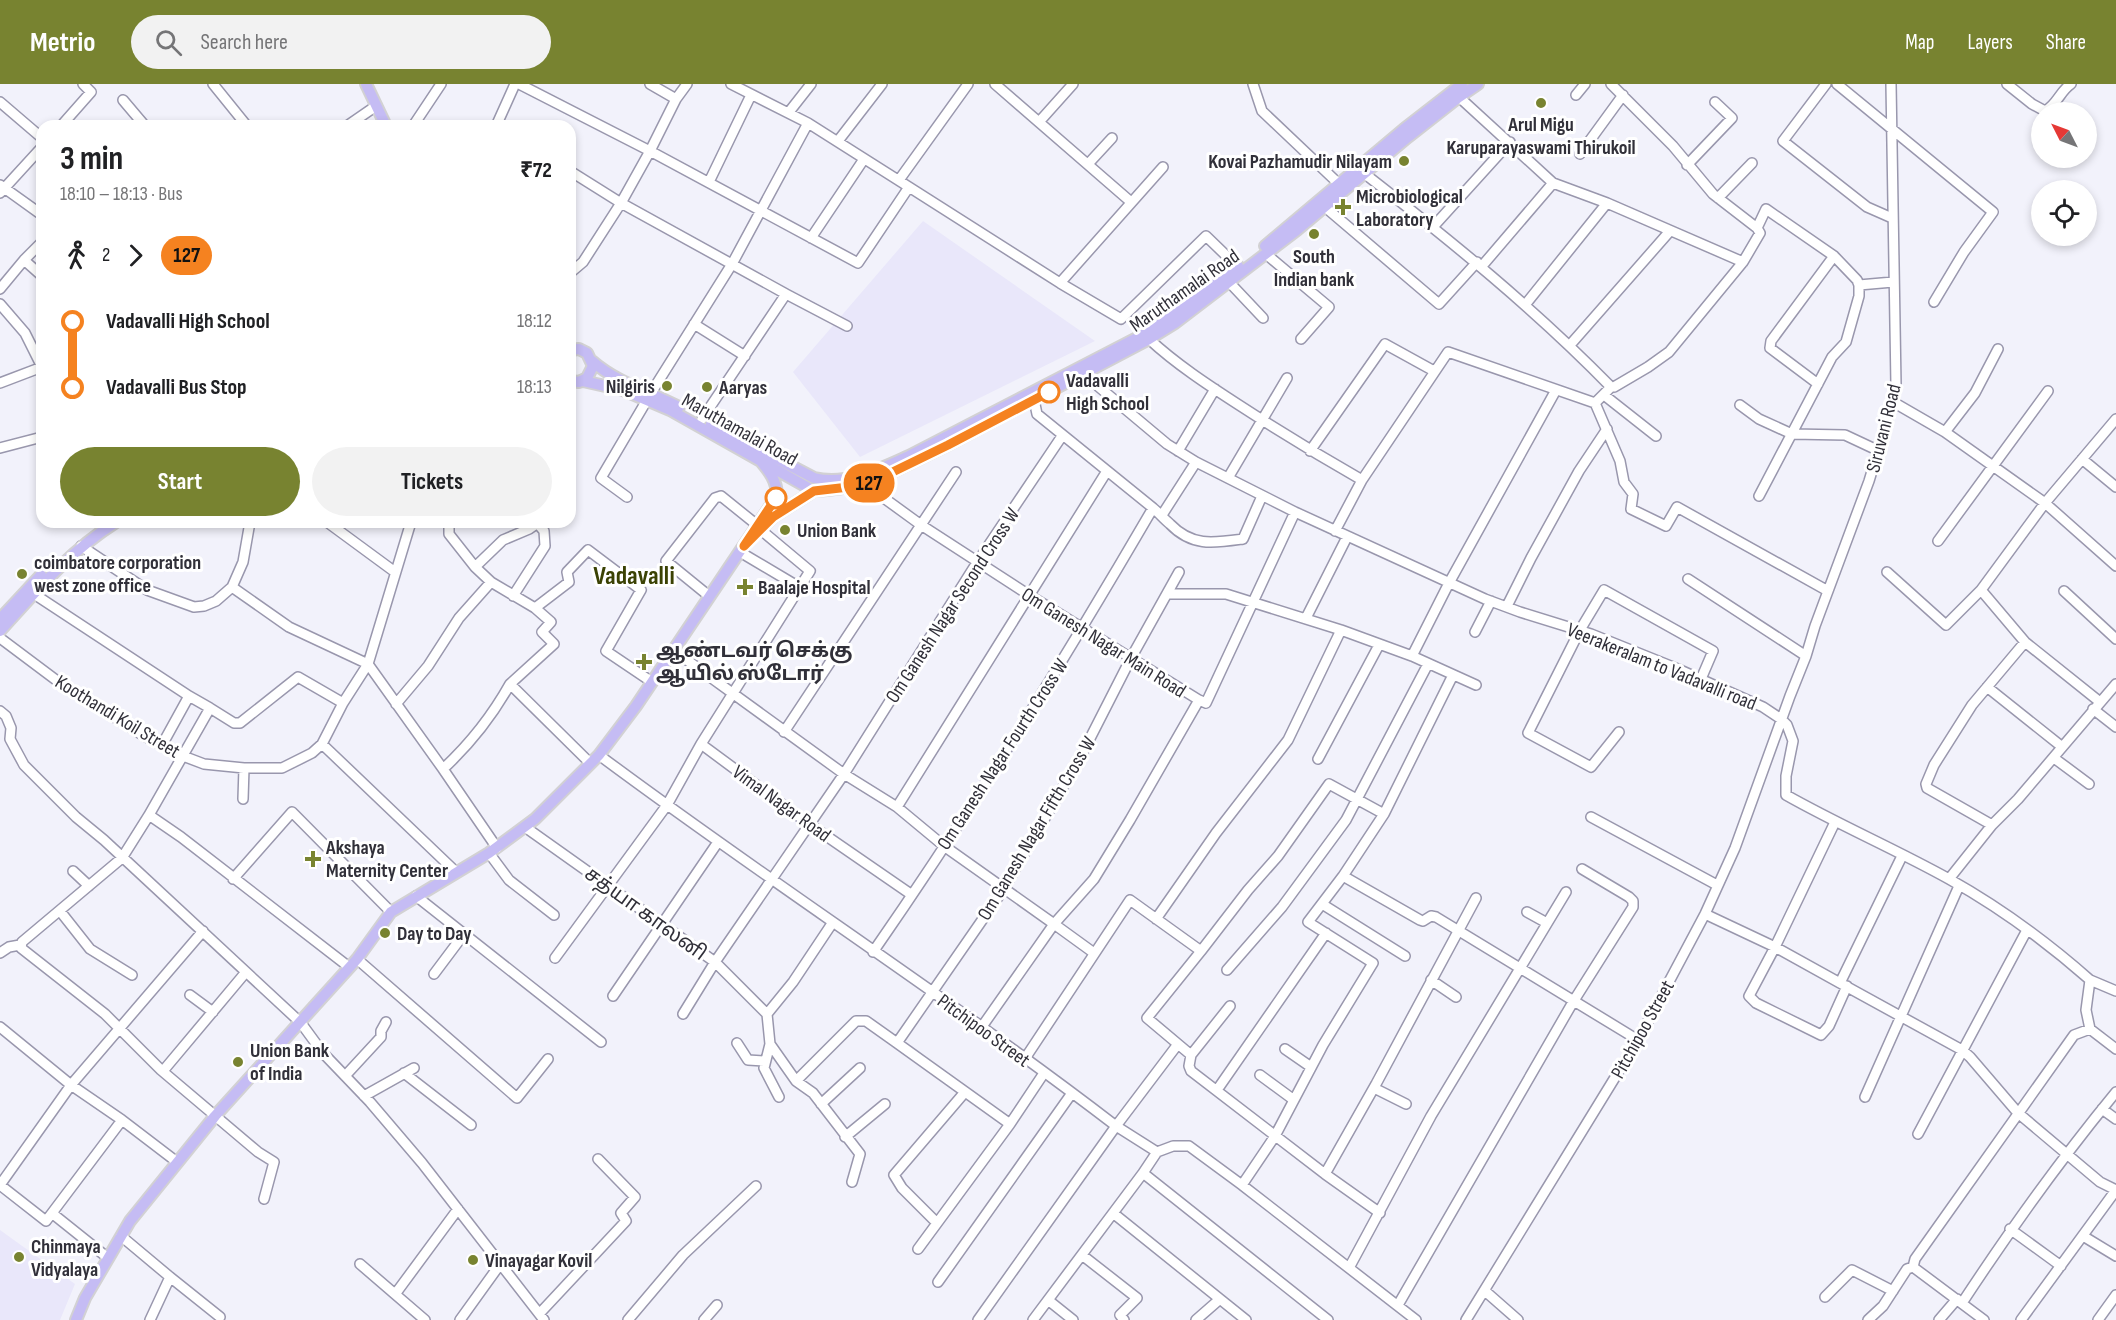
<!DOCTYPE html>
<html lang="en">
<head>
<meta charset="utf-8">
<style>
	:root { --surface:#fff; --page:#f2f2f2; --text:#202124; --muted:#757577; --accent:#788330 }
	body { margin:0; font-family:"Sofia Sans Condensed","Noto Sans Tamil",sans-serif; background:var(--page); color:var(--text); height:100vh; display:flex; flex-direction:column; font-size:22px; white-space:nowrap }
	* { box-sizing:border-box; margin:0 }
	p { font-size:20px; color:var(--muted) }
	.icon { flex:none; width:33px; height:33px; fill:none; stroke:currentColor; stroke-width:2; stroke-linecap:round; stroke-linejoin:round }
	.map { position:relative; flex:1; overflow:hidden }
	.panel { position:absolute; left:36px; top:36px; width:540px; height:408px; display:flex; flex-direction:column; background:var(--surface); border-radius:18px; box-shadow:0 3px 9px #0003 }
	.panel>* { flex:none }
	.badge { padding:0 12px; border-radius:20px; font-size:21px; line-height:39px }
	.needle { width:39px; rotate:312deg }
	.tools { position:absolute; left:2031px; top:18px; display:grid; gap:12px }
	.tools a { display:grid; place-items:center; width:66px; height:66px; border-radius:50%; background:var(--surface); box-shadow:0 3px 9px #0003; font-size:30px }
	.map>.badge { position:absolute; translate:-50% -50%; box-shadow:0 0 0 3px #fff }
	.legs { display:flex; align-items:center; gap:9px; height:66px; padding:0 24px; font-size:20px }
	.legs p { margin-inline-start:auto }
	.overview { display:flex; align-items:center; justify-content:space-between; height:102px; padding:0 24px }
	h1 { font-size:33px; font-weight:700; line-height:45px }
	.cta { display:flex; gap:12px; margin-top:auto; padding:12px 24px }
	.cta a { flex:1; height:69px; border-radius:36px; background:var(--accent); color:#fff; font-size:24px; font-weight:700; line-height:69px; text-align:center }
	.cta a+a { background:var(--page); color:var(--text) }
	ul { padding:0 24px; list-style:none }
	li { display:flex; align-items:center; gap:21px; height:66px; font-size:22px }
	li i { display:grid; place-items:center; width:9px; height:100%; margin:0 8px; background:currentColor }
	li i::after { content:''; width:15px; height:15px; margin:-8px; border:4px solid; border-radius:50%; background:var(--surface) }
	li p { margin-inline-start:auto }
	li:first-child i { background:linear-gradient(#0000 50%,currentColor 0) }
	li:last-child i { background:linear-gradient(currentColor 50%,#0000 0) }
	header { display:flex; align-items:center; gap:36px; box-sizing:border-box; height:84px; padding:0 30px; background:var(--accent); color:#fff }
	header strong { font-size:28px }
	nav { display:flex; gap:33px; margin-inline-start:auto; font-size:21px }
	.search { width:420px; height:54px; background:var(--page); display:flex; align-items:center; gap:15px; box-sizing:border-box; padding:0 21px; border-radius:33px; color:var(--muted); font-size:22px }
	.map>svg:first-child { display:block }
</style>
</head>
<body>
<header>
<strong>Metrio</strong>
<div class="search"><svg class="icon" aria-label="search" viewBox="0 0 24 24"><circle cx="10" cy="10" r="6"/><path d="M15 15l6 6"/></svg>Search here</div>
<nav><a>Map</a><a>Layers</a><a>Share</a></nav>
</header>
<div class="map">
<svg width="2116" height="1236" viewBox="0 0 2116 1236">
	<rect width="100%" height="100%" fill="#f2f2fb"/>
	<!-- built -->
	<path fill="#e9e7fa" d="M923,137L1095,257L860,373L793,288Z
		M0,1146L75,1200L60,1236H0Z"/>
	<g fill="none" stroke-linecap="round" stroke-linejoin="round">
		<!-- minor casing -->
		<g stroke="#9997ad" stroke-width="12">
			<path id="minor" d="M213,0L247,42
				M519,0L650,67L621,119L786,210L702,335
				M650,0L676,15
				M687,0L676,15L650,67L858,179L909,103L808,39
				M995,0L1131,118
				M1253,0L1262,27L1339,100
				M1826,0L1783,57L1867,123L1892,134
				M1837,0L1993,128L1964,168L1934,218
				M2007,0L2032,20L2045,27C2057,21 2060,7 2071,0
				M1576,11L1585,0
				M1459,13L1553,99L1607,119
				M123,16L145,42
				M0,18L42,54
				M789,28L811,0
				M1039,38L1073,0
				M61,42L91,8L83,0
				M347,42L376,22
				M413,42L441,0
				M500,42L497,40L515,0
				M838,57L882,0
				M1580,70L1623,11
				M1088,80L1112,54
				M1687,81L1732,34L1715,18
				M570,87L621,119L583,178L570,189
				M1365,90C1451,157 1535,225 1611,303H1614L1648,283L1669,268L1743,178L1760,149L1757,144L1713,110L1673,62L1611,0
				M899,96L968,0
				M709,98L751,11
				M0,101L42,131
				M909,103L1060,199L1121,235L1206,152L1238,183
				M0,109L42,63
				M1718,114L1752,79
				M1325,123L1439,220L1477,178
				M1433,143L1510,58
				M1757,144L1766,125L1834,172L1857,196L1859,201
				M811,154L864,75
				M1266,170L1329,223L1301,255
				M24,176L42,192
				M1482,182L1553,99
				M1229,198L1263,234
				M1060,199L1163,83
				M0,205L24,176L42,158
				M786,210L847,242
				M0,220L25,249L42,283
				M1525,221L1607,119L1743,178
				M694,240L745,272
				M1149,255C1176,280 1208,301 1239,321C1279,347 1320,372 1362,396
				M1570,261L1670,147
				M1088,282L1092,294L1099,303L1167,360L1196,378L1295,428L1485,515L1520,528L1591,550L1678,585L1763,623L1781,635L1787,641L1793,657L1786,692V711C1839,741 1895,765 1949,795C1999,823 2047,858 2090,896L2086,926L2090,945L2116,965
				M0,299L42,283
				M1818,300L1770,264L1771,257L1834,172
				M651,309L732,180L808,39L731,0
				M1604,311L1656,352
				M1893,318L1945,348L2045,419L2116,482
				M1595,319L1620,377L1624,398L1633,410L1631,425L1666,442L1677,423L1828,507
				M1740,321L1759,335L1792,350L1845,351L1877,366
				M1945,348L1975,309L1998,265
				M0,364L42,353
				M1178,367L1215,305
				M1310,367L1385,260L1434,287
				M2082,375L2116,403
				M1228,394L1287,294
				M866,401L921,441L1029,511L1199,616L1130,736L1094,795L1054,840L1094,869
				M1759,412L1832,273L1846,258L1859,212V201L1893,198
				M627,413L601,394L647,316
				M1153,424C1159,429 1164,435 1170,440C1192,463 1214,459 1243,455L1262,412
				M1162,431L1196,378
				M327,438L395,488
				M449,438V450L475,483
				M539,438L529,445L503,456L475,483L491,498L535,524L569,498L567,488L588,466L641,506L606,567L652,598
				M761,446L810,487L701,660L809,740L912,811
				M1335,447L1362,396L1448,268L1595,319L1611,303
				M1938,457L2048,307
				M81,462L147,506L194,523L204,522L216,517L232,503L243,478L250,438
				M740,468L799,503
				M1887,488L1946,541L1981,506L2045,419L2116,335
				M1688,495L1806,572
				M232,503L289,543L368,580L443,685C471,659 491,634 510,600L590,679
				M1981,506L2025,558L2100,618
				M2064,507L2116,555
				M34,510L189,612
				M513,512L545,462L544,447L538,440
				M709,512L666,477L715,414L721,412L757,441
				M1507,522L1531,474L1579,387L1607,345
				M1306,534L1347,453
				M1341,546L1412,572L1449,499L1556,306
				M1475,548L1491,517
				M0,554L60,599L144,652L183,672L204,680L244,684H282L312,669L322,660L343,619L368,580L411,438
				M673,566L844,690L897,723L944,762L1054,840L981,944
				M1412,572L1476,601
				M510,600L554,560L542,548L551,538L535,524
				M1987,603L2061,662
				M1199,616L1206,619L1295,428
				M343,619L298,593L240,639H234L210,624L149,731L181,753L349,883
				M396,620L428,582L459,534L491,498
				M2093,625L2116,643
				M0,627L6,632L11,644L10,655L24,681L76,733L104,756L301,939L323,969L370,1018L422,1079L544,1236
				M784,648L956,388
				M1619,648L1591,683L1528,649L1580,546L1604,506L1713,567L1701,595
				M322,660L456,788
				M162,661L189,612L210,624
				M599,671C769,798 948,913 1116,1042L1157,1068L1143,1089L1328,1236
				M2054,674L2089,700
				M1318,675L1379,561
				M443,685L497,764
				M243,715L244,684
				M897,723L1107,387
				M1384,730L1453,591
				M149,731L122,774L22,858L21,864L105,930L161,986L258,1068L274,1078L264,1115
				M1591,733L1717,801
				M1835,738L1775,863L1749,912L1756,919L1821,951L1829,942L1847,902
				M1992,741L1927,704L1926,700L1934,681L1972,621L2025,558
				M525,743L715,878L844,690L978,477L1062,352
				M489,769L509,796L554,831
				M73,787L89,802
				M233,795L292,728L391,828
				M1949,795L1992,741L2018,715L2116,600
				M416,812L601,958
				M1322,820L1405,872
				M60,827L90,865L132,891
				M1527,828L1547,839
				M1705,830L1775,863L1840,899L1902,772
				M1156,835L1216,749L1288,656L1341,546L1226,510H1167
				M1201,867L1147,934L1191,971L1189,982L1191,987L1325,1090
				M873,868C973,724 1065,575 1153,424L1037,330L1033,311
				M0,869L9,863L20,861
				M555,874L667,721L701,660
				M357,875L517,1014L548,975
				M1227,886L1282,823L1346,736L1428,580
				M434,890L464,850
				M1431,896L1456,913
				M2090,896L2116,907
				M1840,899L1962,966L1970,973L2018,1029L2100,1098L2116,1106L2021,1236
				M190,911L213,928
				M613,912L718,758
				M683,930L715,878L767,930L770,960L796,997L813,1009L860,1070L852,1098
				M767,930L793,898L833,838
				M0,943L71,1001L122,1036L177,1078
				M737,959L748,976L765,977
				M770,960L764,984L779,1013
				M1285,965L1311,983
				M1191,971L1230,922
				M1024,976L1130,816L1201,867L1248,806L1278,772L1329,700L1384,730L1343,792L1420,836L1423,837L1431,832L1436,833L1638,956
				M163,987L246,888
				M404,989L471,1041
				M1044,989L1010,1040L897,959L1003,806L1080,674L1131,574L1179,488
				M1260,991L1294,1016
				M345,992L381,953V947L386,938
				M796,997L856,937H866L897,959
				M1374,1004L1406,1020
				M1217,1006L1326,849
				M364,1012L414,984
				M1865,1013L1959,802
				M821,1020L860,984
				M2102,1025L2116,1035
				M1918,1050L2027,846
				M845,1053L885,1020
				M1157,1068L1173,1062H1189L1242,1101L1416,1236
				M0,1101L71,1001L203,847
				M0,1101L46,1137L122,1036
				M1242,1101L1275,1052L1323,961L1373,879L1308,838L1343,792
				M1113,1129L1246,1236
				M1380,1129L1325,1090L1376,1000L1476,814
				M53,1130L108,1174
				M937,1139L902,1104L894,1091L965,1008
				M2010,1145L2061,1182
				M121,1152L170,1193
				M2083,1152L2116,1172
				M918,1165L1010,1040
				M1082,1171L1137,1214L1120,1231L1124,1236
				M360,1180L425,1236
				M1913,1183L1984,1236
				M1349,1184L1431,1032L1566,808
				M938,1198L1072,1009
				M1485,1207L1518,1236
				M396,1209L458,1125
				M1825,1213L1852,1186L1893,1207
				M1048,1216L1073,1236
				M1962,1219C2010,1146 2060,1076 2116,1008
				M1398,1221L1573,918L1633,823V817L1629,813L1582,785
				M540,1229L626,1137L621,1129L635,1113L598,1075
				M150,1236L170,1193L220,1233
				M460,1236L501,1179
				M628,1236L683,1171L756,1102
				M704,1236L717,1221
				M978,1236L1116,1042L1178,960
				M1033,1236L1143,1089
				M1196,1236L1220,1215
				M1466,1236L1638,956L1705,830L1735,764L1790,612L1806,572L1815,542L1869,397L1893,318L1896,301L1891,0
				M1868,1236L1883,1222L1907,1185L1913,1183L1915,1175L2074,951L2090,945
				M1939,1236L1957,1215
				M2098,1236L2116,1211"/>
		</g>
		<!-- major casing -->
		<g stroke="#d2d1d3" stroke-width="14">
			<path id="major" d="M366,0L386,42
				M1265,162L1404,45L1462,0
				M570,266L579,265L587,269L593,282L587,294L579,298L570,297
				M592,277C617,299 650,308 679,323
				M583,297L623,306L670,326L814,407L827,406L866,401L948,361L1149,255L1175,239L1297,146L1408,53L1459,13L1478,0
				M711,340L814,394C847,402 880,385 909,372L1137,254L1160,240L1238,182
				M761,445L773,433L814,407
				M0,535L41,491
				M0,547C36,507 70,467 116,438
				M76,1236L85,1214L130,1137L215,1032L357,875L391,828L489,769L535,735L599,671L636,622L777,412C777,396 769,387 759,375"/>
		</g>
		<!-- minor -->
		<use href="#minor" stroke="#fff" stroke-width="9"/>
		<!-- major -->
		<use href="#major" stroke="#c5bcf4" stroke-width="10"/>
	</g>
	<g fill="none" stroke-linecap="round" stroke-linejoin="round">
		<!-- line-1 casing -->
		<g stroke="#fff" stroke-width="14">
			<path id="line-1" d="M776,414L744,462L773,433L814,407L866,401L948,361L1049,308"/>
		</g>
		<!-- line-1 -->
		<use href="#line-1" stroke="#f58220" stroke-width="9"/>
	</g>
	<!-- markers -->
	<g fill="#788330" stroke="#fff" stroke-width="2">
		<circle cx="1541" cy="19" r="6"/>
		<circle cx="1404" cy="77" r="6"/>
		<path d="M1340 114h6v6h6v6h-6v6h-6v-6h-6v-6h6z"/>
		<circle cx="1314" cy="150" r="6"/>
		<circle cx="667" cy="302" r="6"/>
		<circle cx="707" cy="303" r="6"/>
		<circle cx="785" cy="446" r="6"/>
		<circle cx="22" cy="490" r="6"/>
		<path d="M742 494h6v6h6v6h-6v6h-6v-6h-6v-6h6z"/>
		<path d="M641 569h6v6h6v6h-6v6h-6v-6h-6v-6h6z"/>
		<path d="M310 766h6v6h6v6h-6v6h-6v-6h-6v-6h6z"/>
		<circle cx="385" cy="849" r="6"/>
		<circle cx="238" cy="978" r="6"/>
		<circle cx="19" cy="1173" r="6"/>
		<circle cx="473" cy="1176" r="6"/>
	</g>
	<g fill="#fff" stroke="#f58220" stroke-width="3">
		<circle cx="1049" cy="308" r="10"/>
		<circle cx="776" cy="414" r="10"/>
	</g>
	<g text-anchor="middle" stroke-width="6" stroke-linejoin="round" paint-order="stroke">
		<!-- poi labels -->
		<g font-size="20" font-weight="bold" fill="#313039" stroke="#fff" text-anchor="start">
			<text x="1541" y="47" text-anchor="middle">Arul Migu<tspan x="1541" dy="23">Karuparayaswami Thirukoil</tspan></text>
			<text x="1392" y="84" text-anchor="end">Kovai Pazhamudir Nilayam</text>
			<text x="1356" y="119">Microbiological<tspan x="1356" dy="23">Laboratory</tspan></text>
			<text x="1314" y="179" text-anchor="middle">South<tspan x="1314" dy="23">Indian bank</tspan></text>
			<text x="655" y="309" text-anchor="end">Nilgiris</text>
			<text x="719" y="310">Aaryas</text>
			<text x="797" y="453">Union Bank</text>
			<text x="34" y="485">coimbatore corporation<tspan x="34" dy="23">west zone office</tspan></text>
			<text x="758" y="510">Baalaje Hospital</text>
			<text x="656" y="573">ஆண்டவர் செக்கு<tspan x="656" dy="23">ஆயில் ஸ்டோர்</tspan></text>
			<text x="326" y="770">Akshaya<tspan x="326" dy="23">Maternity Center</tspan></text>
			<text x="397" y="856">Day to Day</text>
			<text x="250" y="973">Union Bank<tspan x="250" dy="23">of India</tspan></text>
			<text x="31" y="1169">Chinmaya<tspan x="31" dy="23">Vidyalaya</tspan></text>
			<text x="485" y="1183">Vinayagar Kovil</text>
		</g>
		<!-- street labels -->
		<g font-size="20" fill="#313039" stroke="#fff">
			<text transform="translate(1184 206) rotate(-35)" y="7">Maruthamalai Road</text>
			<text transform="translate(1883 344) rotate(-76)" y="7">Siruvani Road</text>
			<text transform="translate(740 345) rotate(29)" y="7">Maruthamalai Road</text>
			<text transform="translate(952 521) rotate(-57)" y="7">Om Ganesh Nagar Second Cross W</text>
			<text transform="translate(1104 558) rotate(32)" y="7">Om Ganesh Nagar Main Road</text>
			<text transform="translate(1662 582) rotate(22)" y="7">Veerakeralam to Vadavalli road</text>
			<text transform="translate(118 632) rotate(31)" y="7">Koothandi Koil Street</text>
			<text transform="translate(1002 670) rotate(-57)" y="7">Om Ganesh Nagar Fourth Cross W</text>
			<text transform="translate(782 719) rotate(36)" y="7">Vimal Nagar Road</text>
			<text transform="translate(1036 744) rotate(-59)" y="7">Om Ganesh Nagar Fifth Cross W</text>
			<text transform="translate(646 829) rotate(36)" y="7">சத்யா காலனி</text>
			<text transform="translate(1642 945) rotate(-61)" y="7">Pitchipoo Street</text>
			<text transform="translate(984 946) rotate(36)" y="7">Pitchipoo Street</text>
		</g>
		<!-- stop labels -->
		<g font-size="20" font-weight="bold" fill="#313039" stroke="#fff" text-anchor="start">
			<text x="1066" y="303">Vadavalli<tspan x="1066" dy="23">High School</tspan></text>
		</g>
		<!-- district labels -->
		<g font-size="26" font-weight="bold" fill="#3b4204" stroke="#fff">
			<text x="634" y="500">Vadavalli</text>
		</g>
	</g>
</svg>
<div class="tools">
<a><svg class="needle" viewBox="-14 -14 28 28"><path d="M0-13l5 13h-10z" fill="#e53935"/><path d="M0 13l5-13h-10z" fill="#757577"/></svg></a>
<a><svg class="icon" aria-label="locate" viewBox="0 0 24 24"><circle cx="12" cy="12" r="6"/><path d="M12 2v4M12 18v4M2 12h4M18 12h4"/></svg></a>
</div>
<b class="badge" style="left:869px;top:399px;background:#f58220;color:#111">127</b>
<section class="panel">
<div class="overview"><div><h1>3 min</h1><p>18:10 – 18:13 · Bus</p></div><b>₹72</b></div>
<div class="legs"><svg class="icon" aria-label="walk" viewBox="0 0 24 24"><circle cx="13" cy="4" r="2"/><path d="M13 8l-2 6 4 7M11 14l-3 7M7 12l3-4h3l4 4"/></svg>2<svg class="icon" aria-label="forward" viewBox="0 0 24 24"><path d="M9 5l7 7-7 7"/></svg><b class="badge" style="background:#f58220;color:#111">127</b></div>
<ul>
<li><i style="color:#f58220"></i><b>Vadavalli High School</b><p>18:12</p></li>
<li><i style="color:#f58220"></i><b>Vadavalli Bus Stop</b><p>18:13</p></li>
</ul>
<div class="cta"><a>Start</a><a>Tickets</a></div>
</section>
</div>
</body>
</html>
